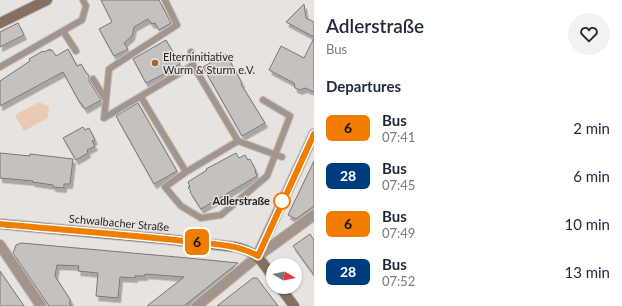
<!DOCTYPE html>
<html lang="en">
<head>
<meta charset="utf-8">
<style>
	:root { --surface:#fff; --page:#f2f2f3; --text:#1f2937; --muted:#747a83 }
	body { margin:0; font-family:Lato,sans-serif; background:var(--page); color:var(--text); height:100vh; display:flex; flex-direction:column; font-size:15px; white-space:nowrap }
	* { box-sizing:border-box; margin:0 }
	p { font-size:13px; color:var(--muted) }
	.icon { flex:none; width:22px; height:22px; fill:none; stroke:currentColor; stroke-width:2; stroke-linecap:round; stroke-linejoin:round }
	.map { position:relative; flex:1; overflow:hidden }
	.panel { display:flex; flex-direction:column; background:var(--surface); width:308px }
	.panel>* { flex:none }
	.badge { padding:0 8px; border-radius:6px; font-size:14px; line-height:26px }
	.needle { width:26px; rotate:100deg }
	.controls { position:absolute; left:266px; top:258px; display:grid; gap:8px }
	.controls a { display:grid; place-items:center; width:36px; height:36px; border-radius:50%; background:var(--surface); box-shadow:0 1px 3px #0004; font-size:20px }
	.map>.badge { position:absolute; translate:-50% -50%; box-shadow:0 0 0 2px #fff }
	h2 { padding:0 12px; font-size:15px; line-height:36px }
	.round { display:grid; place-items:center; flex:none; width:42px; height:42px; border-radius:21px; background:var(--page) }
	.overview { display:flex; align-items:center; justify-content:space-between; height:68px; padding:0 12px }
	h1 { font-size:19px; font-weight:600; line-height:30px }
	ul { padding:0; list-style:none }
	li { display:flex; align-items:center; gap:12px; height:48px; padding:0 12px }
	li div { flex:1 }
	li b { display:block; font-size:15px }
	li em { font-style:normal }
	li .badge { min-width:44px; font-weight:700; text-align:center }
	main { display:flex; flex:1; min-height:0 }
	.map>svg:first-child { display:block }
</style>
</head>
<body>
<main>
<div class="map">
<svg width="314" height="306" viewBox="0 0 314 306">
	<defs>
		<filter id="shadow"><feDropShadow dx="2.5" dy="4.5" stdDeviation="0" flood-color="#0004"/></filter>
	</defs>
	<rect width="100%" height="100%" fill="#e6e3e1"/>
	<!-- green -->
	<path fill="#ebcab4" d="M39,102L49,107L48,118L24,131L15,115Z"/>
	<!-- building -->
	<path fill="#c4c1bf" stroke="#797674" filter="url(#shadow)" d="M101,0H159L171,23L159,30L155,23L152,24L148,19L134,27L132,36L124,43L128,49L114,56L99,29L112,22Z
		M304,4L306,18L314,22V37L286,22Z
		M18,23L24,35L0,47V32Z
		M314,38V92L305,88L300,90L295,88L294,83L269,70L281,46L304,58Z
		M166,40L180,64L169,70L170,71L146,83L133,59Z
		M50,49V51L52,50L56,56L68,49L77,66L81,64L87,74H88L89,76V81L101,100L85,109L81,103H80L63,72L0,106V81L30,61L29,59L43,51L44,52Z
		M226,54L242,83L241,84L265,123L242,136L203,67Z
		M138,103L177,171L154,184L116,116Z
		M83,127L85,130L89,128L95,140L92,141L95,146L87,150L88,153L76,160L63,138Z
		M0,153L30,156V154L73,159L70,184H64V188L53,187V185L32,182L33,181L0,178Z
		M236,153L239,158L245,155L248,160L250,159L256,171H255L257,176L201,209L190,192H191L188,187H190L188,182L207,170L206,169Z
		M314,161V206L296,219L288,215Z
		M310,234L314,240V275L293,246Z
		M21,243L188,258L238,263L184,306H147L184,277L145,274V276H135V278L120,277L118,298L96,296L98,273L78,271L79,266L57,265L55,276L71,301L69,302L71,306H49L13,253L16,245Z
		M0,271L13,290L24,306H0Z
		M253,278H257L278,306H217Z"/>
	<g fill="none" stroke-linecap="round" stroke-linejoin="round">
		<!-- lane casing -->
		<g stroke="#c2c0be" stroke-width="8">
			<path id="lane" d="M63,31L76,51
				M191,52L193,65L238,141L282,157
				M0,67L82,20L86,6L83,0
				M93,79L106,100L104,118
				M141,97L186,172
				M106,100L109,69L177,25L165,0
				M104,118L193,65
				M238,141L186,172L165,187L181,206L201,218L221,215L267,176L290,116L263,100"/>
		</g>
		<!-- street casing -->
		<g stroke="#c2c0be" stroke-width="12">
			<path id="street" d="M0,245L41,306
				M258,254L314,134
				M197,306L258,256L314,215"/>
		</g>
		<!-- secondary casing -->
		<g stroke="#c2c0be" stroke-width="12">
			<path id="secondary" d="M0,23L47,0
				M0,224L165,239L236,247C257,252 261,260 273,277
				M280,287L294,306"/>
		</g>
		<!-- lane -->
		<use href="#lane" stroke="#a3958b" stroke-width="6"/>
		<!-- street -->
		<use href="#street" stroke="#a3958b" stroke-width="10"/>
		<!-- secondary -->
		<use href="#secondary" stroke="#846f61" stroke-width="10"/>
	</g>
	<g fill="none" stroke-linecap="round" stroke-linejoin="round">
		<!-- line casing -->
		<g stroke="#fff" stroke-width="9">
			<path id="line" d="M0,224C61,230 122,234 183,241C208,244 235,243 258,256L314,134"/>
		</g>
		<!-- line -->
		<use href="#line" stroke="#ef7d00" stroke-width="6"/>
	</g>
	<!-- markers -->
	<circle fill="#a66430" stroke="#e6e3e1" stroke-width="1.5" cx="155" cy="63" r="4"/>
	<circle fill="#fff" stroke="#ef7d00" stroke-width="2" cx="282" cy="201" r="8"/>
	<g text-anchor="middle" stroke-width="3" stroke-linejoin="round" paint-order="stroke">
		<!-- poi labels -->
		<g font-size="11" fill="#201f1e" stroke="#e6e3e1" text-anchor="start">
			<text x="163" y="61">Elterninitiative<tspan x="163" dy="13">Wurm &amp; Sturm e.V.</tspan></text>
		</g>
		<!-- stop labels -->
		<g font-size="11" font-weight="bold" fill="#201f1e" stroke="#e6e3e1" text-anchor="end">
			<text x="270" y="205">Adlerstraße</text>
		</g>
		<!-- street labels -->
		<g font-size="11" fill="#201f1e" stroke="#e6e3e1">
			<text transform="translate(119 223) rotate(5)" y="4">Schwalbacher Straße</text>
		</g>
	</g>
</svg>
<div class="controls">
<a><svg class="needle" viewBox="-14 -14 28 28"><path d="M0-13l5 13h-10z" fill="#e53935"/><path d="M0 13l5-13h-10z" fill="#747a83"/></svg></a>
</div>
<b class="badge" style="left:197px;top:242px;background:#ef7d00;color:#111">6</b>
</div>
<section class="panel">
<div class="overview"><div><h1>Adlerstraße</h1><p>Bus</p></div><a class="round"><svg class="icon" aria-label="heart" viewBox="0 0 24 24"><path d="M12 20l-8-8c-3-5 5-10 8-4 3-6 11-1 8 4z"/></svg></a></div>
<h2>Departures</h2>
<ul>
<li><span class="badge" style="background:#ef7d00;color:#111">6</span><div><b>Bus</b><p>07:41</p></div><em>2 min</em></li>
<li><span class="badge" style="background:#003b80;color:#fff">28</span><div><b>Bus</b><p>07:45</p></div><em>6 min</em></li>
<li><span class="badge" style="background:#ef7d00;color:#111">6</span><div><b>Bus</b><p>07:49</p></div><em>10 min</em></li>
<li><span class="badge" style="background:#003b80;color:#fff">28</span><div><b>Bus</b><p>07:52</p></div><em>13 min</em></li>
</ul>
</section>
</main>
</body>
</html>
